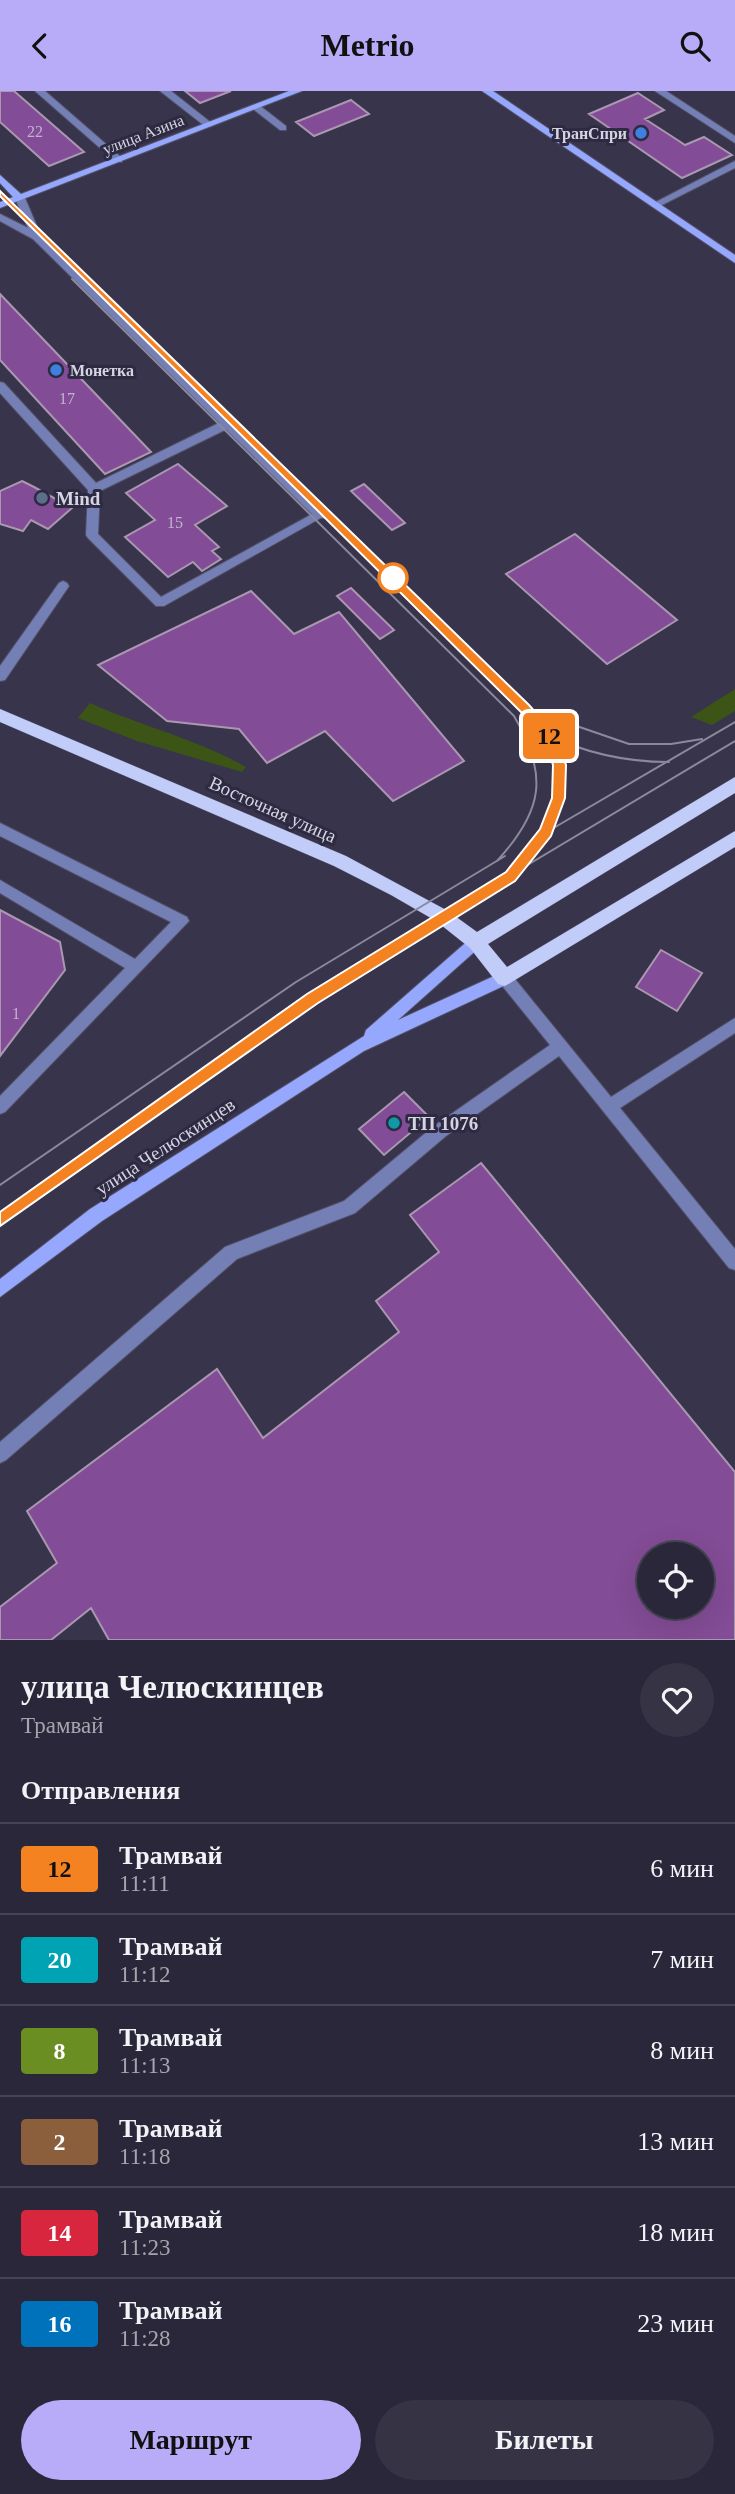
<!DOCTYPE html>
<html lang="ru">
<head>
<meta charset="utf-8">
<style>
	:root { --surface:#292739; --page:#353344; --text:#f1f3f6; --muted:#a5a5ae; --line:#454453; --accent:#b8abf7 }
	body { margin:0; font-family:"Times New Roman",serif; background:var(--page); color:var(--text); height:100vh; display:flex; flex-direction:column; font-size:26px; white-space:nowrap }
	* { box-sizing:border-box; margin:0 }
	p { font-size:23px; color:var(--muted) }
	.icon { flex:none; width:38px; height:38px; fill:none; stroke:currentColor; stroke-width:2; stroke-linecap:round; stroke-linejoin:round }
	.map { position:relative; height:1549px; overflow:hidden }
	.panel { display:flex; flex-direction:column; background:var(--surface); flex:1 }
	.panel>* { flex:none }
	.badge { padding:0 14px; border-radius:5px; font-size:24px; line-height:46px }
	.buttons { position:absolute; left:637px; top:1451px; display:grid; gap:14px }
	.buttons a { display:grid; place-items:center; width:77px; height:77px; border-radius:50%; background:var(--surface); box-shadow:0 7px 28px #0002,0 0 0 2px var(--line); font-size:35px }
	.map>.badge { position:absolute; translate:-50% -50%; box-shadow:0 0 0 4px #fff }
	h2 { padding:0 21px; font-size:26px; line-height:63px }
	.round { display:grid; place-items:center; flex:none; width:74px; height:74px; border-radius:37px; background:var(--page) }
	.head { display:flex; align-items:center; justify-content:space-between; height:119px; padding:0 21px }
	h1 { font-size:33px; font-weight:800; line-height:52px }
	.cta { display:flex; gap:14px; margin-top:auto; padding:14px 21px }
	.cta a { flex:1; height:80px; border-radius:42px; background:var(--accent); color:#111; font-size:28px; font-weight:800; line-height:80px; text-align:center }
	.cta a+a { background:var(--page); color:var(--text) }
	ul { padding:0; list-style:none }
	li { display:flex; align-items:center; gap:21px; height:91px; padding:0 21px; border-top:2px solid var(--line) }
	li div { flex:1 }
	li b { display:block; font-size:26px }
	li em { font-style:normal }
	li .badge { min-width:77px; font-weight:700; text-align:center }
	header { display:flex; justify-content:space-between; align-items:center; height:91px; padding:0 21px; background:var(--accent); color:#111; font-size:32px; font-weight:800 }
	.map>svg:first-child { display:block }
</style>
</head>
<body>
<header><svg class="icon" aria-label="back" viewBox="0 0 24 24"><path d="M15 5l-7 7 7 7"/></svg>Metrio<svg class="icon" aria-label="search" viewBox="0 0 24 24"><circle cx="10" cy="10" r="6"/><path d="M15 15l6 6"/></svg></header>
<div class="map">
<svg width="735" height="1549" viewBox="0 0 735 1549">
	<rect width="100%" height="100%" fill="#37344c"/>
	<!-- green -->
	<path fill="#3c5517" d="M735,598V620L712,634L691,626Z
		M90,612C141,635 197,648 246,676L242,681L137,650L78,627Z"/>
	<!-- building -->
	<path fill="#834c96" stroke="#aa97b0" stroke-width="2" fill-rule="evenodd" d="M0,0H14L84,61L49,75L0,31Z
		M185,0H231L200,12Z
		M638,2L664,19L645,28L679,50L685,54L704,46L732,64L682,87L589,23Z
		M351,9L369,23L314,45L296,31Z
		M0,203L151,361L105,383L0,269Z
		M178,373L227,415L195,434L219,456L212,460L221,468L202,480L193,471L168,486L125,446L155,429L126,402Z
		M22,390L34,396L72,417L48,438L31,429L23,440L0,433V400Z
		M364,393L405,432L392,439L351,400Z
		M575,443L677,529L607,573L506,483Z
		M351,497L394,539L380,548L337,505Z
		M251,500L294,543L339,521L464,670L393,710L325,640L267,672L239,638L167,630L98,574Z
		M0,819L60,851L65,879L0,965Z
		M661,859L702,882L677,920L636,896Z
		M404,1001L429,1026L384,1064L359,1038Z
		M481,1072L735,1381V1549H109L91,1517L51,1549H0V1516L57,1472L27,1420L217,1278L263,1347L399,1241L376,1210L439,1161L410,1124ZM649,1463H702V1516H649Z"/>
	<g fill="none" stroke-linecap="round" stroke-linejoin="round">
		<!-- lane casing -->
		<g stroke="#535167" stroke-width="2">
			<path id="lane" d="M35,0H45L122,67V71H116Z
				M160,0H171L214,34L206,36Z
				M655,0H666L735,45V52Z
				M253,14H259L286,35V39H280L253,18Z
				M735,70V77L660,115L652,113Z
				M0,291L4,292L96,392L223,330H231V336L100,400L98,443L161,506L316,421L320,420L326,424L164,515H156L88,447L86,444L88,399L0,302Z
				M63,490L67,492L69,495L67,498L5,589L0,590V575L59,492Z
				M0,732L187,826L189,830L5,1021L0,1023V1005L125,877L0,802V789L135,868L171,831L0,745Z
				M505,880L510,882L611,1006L735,927V942L620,1017L735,1158V1179L729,1177L559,965L446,1045L355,1122L237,1168L6,1369L0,1372V1351L225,1156L344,1110L434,1035L550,954L500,892L498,887L500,882Z"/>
		</g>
		<!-- street casing -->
		<g stroke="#535167" stroke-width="2">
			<path id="street" d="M17,105L25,107L41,145L324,421V427H316L33,148L0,130V123L28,137L15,107Z"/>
		</g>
		<!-- secondary casing -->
		<g stroke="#535167" stroke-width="2">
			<path id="secondary" d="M289,0H302L0,117V111L13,106L0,92V84L21,103Z
				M482,0H493L735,164V172Z
				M476,845L481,847L483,851L481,855L398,929L505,880L510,882L512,887L510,892L364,960L102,1130L0,1206V1188L90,1118L364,945L366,939L471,847Z"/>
		</g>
		<!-- primary casing -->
		<g stroke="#535167" stroke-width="1">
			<path id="primary" d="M0,618L346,765L448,820L477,841L735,686V702L488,853L507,876L735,740V756L505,895L498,893L470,857L436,830L391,804L334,775L0,631Z"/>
		</g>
		<!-- lane -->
		<use href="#lane" fill="#747fb6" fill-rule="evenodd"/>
		<!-- street -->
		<use href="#street" fill="#747fb6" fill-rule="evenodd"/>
		<!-- secondary -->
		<use href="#secondary" fill="#96a7fe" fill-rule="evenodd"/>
		<!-- primary -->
		<use href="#primary" fill="#c1ccf9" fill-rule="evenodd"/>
		<!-- tram -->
		<path stroke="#8b899c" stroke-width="2" d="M0,103L545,639C579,690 545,745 510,785
			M72,188L514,625C549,684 543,720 497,770
			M530,619L629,653H671L702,648
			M544,642C584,662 625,671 669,671
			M545,742L735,631
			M0,1094L296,891L505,765
			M0,1127L313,908L442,825L735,650"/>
	</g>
	<!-- line -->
	<path fill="#f58220" stroke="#fff" stroke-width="2" d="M0,100L529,614L556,645L566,674L565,707L551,745L515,790L318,912L0,1135V1121L307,903L506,781L540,738L552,707L553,674L544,648L521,621L0,105Z"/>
	<!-- markers -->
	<g fill="#3f7fe0" stroke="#2d2a41" stroke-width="2.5">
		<circle cx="641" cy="42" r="7"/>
		<circle cx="56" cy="279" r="7"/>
	</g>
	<circle fill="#5c6f8a" stroke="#2d2a41" stroke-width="2.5" cx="42" cy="407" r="7"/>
	<circle fill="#fff" stroke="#f58220" stroke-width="3.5" cx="393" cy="487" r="14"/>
	<circle fill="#0f9aa8" stroke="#2d2a41" stroke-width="2.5" cx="394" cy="1032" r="7"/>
	<g text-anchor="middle" stroke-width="6" stroke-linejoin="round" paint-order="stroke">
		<!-- number labels -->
		<g font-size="16" fill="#c0b2d0">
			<text x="35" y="46">22</text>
			<text x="67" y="313">17</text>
			<text x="175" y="437">15</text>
			<text x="16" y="928">1</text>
		</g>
		<!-- far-poi labels -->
		<g font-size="16" font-weight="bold" fill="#d5d4e3" stroke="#2d2a41" text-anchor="end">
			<text x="627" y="48">ТранСпри</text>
			<text x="70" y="285" text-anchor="start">Монетка</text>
		</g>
		<!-- far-street labels -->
		<g font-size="16" fill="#d5d4e3" stroke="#2d2a41">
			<text transform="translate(143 43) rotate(-21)" y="6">улица Азина</text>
		</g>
		<!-- poi labels -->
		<g font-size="19" font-weight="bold" fill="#d5d4e3" stroke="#2d2a41" text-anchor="start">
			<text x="56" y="414">Mind</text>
			<text x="408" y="1039">ТП 1076</text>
		</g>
		<!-- street labels -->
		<g font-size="19" fill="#d5d4e3" stroke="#2d2a41">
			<text transform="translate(273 718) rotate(24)" y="7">Восточная улица</text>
			<text transform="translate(165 1055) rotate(-33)" y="7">улица Челюскинцев</text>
		</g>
	</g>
</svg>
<div class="buttons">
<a><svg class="icon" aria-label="locate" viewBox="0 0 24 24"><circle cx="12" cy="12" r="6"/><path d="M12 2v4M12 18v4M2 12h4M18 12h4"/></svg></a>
</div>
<b class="badge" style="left:549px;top:645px;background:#f58220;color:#111">12</b>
</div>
<section class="panel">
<div class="head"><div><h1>улица Челюскинцев</h1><p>Трамвай</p></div><a class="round"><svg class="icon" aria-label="heart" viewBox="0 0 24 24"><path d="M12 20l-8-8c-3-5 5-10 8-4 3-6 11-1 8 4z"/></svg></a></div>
<h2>Отправления</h2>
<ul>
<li><span class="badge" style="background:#f58220;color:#111">12</span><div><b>Трамвай</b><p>11:11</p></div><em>6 мин</em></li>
<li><span class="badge" style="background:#00a3b4;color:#fff">20</span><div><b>Трамвай</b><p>11:12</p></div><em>7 мин</em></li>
<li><span class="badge" style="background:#6b8e23;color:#fff">8</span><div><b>Трамвай</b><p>11:13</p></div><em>8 мин</em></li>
<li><span class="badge" style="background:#8b5e3c;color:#fff">2</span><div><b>Трамвай</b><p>11:18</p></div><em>13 мин</em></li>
<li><span class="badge" style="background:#d7263d;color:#fff">14</span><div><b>Трамвай</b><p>11:23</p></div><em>18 мин</em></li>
<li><span class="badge" style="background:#0072bc;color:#fff">16</span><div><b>Трамвай</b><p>11:28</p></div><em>23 мин</em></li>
</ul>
<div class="cta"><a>Маршрут</a><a>Билеты</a></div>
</section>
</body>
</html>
